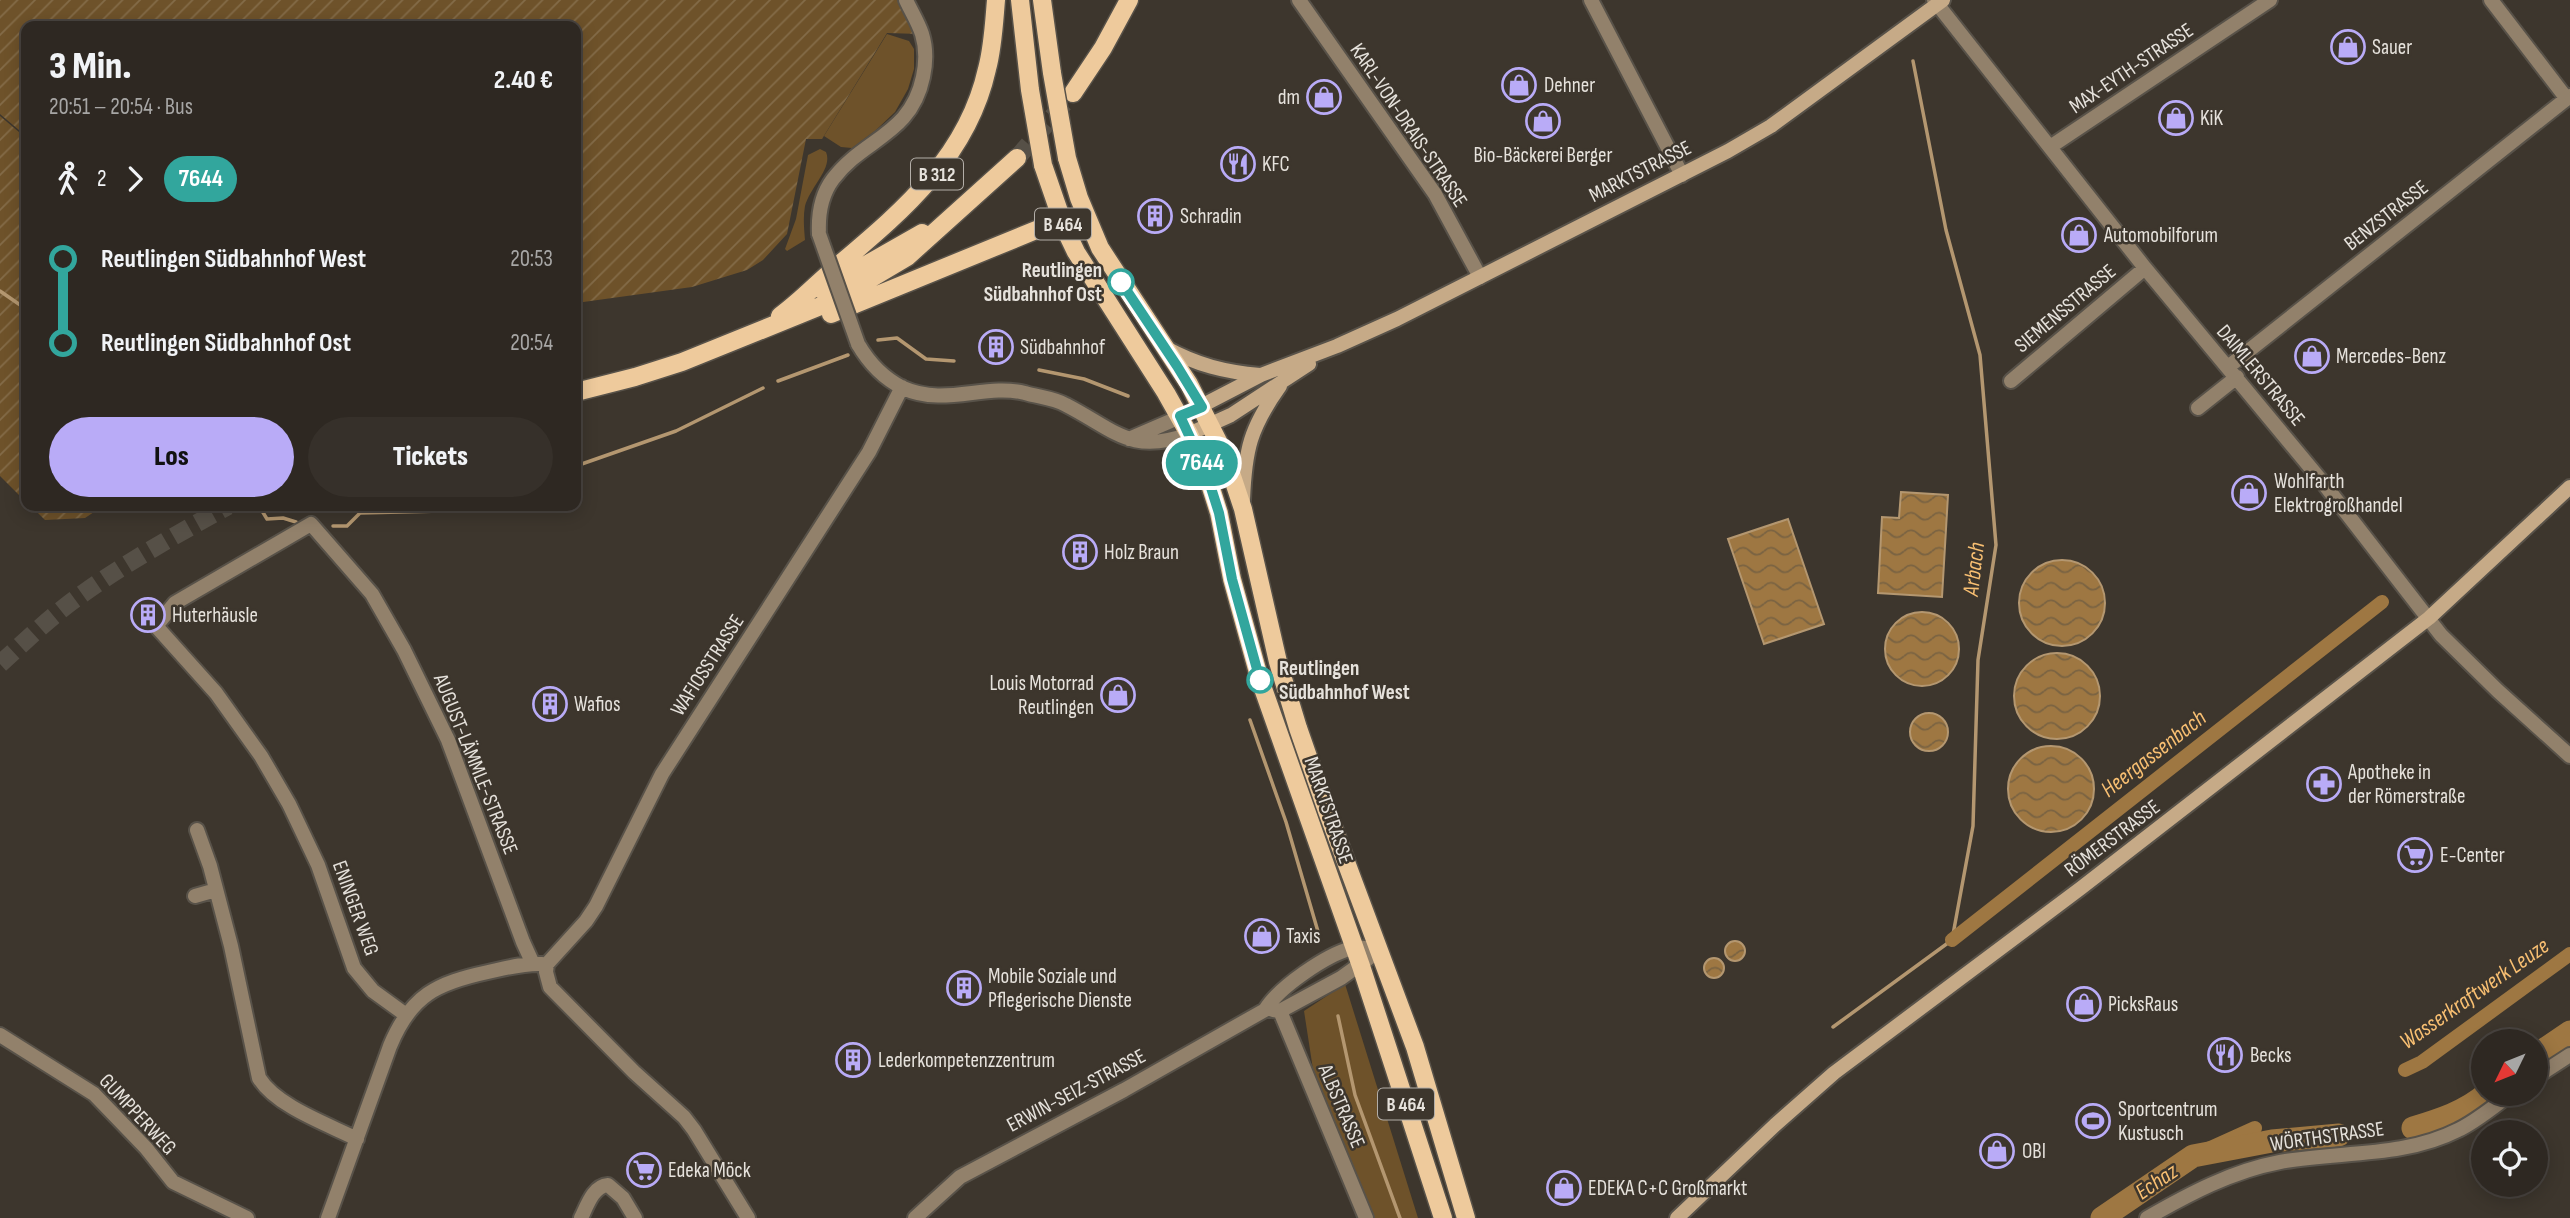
<!DOCTYPE html>
<html lang="de">
<head>
<meta charset="utf-8">
<style>
	:root { --surface:#2e2822; --page:#36302a; --text:#f1f3f6; --muted:#a7a6a5; --line:#494440; --accent:#b9abf7 }
	body { margin:0; font-family:"Sofia Sans Condensed",sans-serif; background:var(--page); color:var(--text); height:100vh; display:flex; flex-direction:column; font-size:26px; white-space:nowrap }
	* { box-sizing:border-box; margin:0 }
	p { font-size:23px; color:var(--muted) }
	.icon { flex:none; width:38px; height:38px; fill:none; stroke:currentColor; stroke-width:2; stroke-linecap:round; stroke-linejoin:round }
	.map { position:relative; flex:1; overflow:hidden }
	.side { position:absolute; left:21px; top:21px; width:560px; height:490px; display:flex; flex-direction:column; background:var(--surface); border-radius:14px; box-shadow:0 4px 18px #0003,0 0 0 2px var(--line) }
	.side>* { flex:none }
	.badge { padding:0 14px; border-radius:23px; font-size:24px; line-height:46px }
	.needle { width:46px; rotate:227deg }
	.controls { position:absolute; left:2471px; top:1029px; display:grid; gap:14px }
	.controls a { display:grid; place-items:center; width:77px; height:77px; border-radius:50%; background:var(--surface); box-shadow:0 4px 18px #0003,0 0 0 2px var(--line); font-size:35px }
	.map>.badge { position:absolute; translate:-50% -50%; box-shadow:0 0 0 4px #fff }
	.legs { display:flex; align-items:center; gap:10px; height:77px; padding:0 28px; font-size:23px }
	.legs p { margin-inline-start:auto }
	.overview { display:flex; align-items:center; justify-content:space-between; height:119px; padding:0 28px }
	h1 { font-size:38px; font-weight:800; line-height:52px }
	.action { display:flex; gap:14px; margin-top:auto; padding:14px 28px }
	.action a { flex:1; height:80px; border-radius:42px; background:var(--accent); color:#111; font-size:28px; font-weight:800; line-height:80px; text-align:center }
	.action a+a { background:var(--page); color:var(--text) }
	ul { padding:0 28px; list-style:none }
	li { display:flex; align-items:center; gap:24px; height:84px; font-size:26px }
	li i { display:grid; place-items:center; width:10px; height:100%; margin:0 9px; background:currentColor }
	li i::after { content:''; width:18px; height:18px; margin:-9px; border:5px solid; border-radius:50%; background:var(--surface) }
	li p { margin-inline-start:auto }
	li:first-child i { background:linear-gradient(#0000 50%,currentColor 0) }
	li:last-child i { background:linear-gradient(currentColor 50%,#0000 0) }
	.map>svg:first-child { display:block }
</style>
</head>
<body>
<div class="map">
<svg width="2570" height="1218" viewBox="0 0 2570 1218">
	<defs>
		<pattern id="garden-furrows" width="10" height="10" patternUnits="userSpaceOnUse" patternTransform="scale(1.75)"><rect width="10" height="10" fill="#6e522a"/><path d="M-1 1l2-2M0 10L10 0M9 11l2-2" fill="none" stroke="#836b48"/></pattern>
		<pattern id="water-waves" width="16" height="10" patternUnits="userSpaceOnUse" patternTransform="scale(1.75)"><rect width="16" height="10" fill="#9e7742"/><path d="M0 5q4-4 8 0t8 0" fill="none" stroke="#7a6342"/></pattern>
	</defs>
	<rect width="100%" height="100%" fill="#3d362d"/>
	<!-- grass -->
	<path fill="#6e522a" d="M887,34L909,41L914,49V69L908,89L895,112L876,130L852,148L841,147L824,136Z
		M820,149L826,152C833,168 810,187 805,206C803,217 804,228 805,240L787,251L785,249L796,219L808,155Z
		M1345,984L1418,1218H1366L1319,1108L1304,1011Z"/>
	<!-- garden -->
	<path fill="url(#garden-furrows)" d="M0,0H904L920,34L887,33L822,139H806L787,234L763,260L747,270L692,287L576,303V26H26V136L0,114Z
		M0,116L26,138V502L0,476Z
		M31,506H103L85,518L45,520Z"/>
	<!-- water -->
	<path fill="url(#water-waves)" stroke="#b49770" stroke-width="2" d="M1901,492L1948,495L1942,597L1878,593L1882,517L1899,518Z
		M1788,519L1824,624L1764,644L1728,539Z
		M2019 603a43 43 0 1 1 86 0a43 43 0 1 1-86 0Z
		M1885 649a37 37 0 1 1 74 0a37 37 0 1 1-74 0Z
		M2014 696a43 43 0 1 1 86 0a43 43 0 1 1-86 0Z
		M1910 732a19 19 0 1 1 38 0a19 19 0 1 1-38 0Z
		M2008 789a43 43 0 1 1 86 0a43 43 0 1 1-86 0Z
		M1725 951a10 10 0 1 1 20 0a10 10 0 1 1-20 0Z
		M1704 968a10 10 0 1 1 20 0a10 10 0 1 1-20 0Z"/>
	<g fill="none" stroke-linecap="round" stroke-linejoin="round">
		<!-- stream -->
		<path stroke="#b49770" stroke-width="3.5" d="M0,291L26,309
			M878,340L897,338L926,359L954,361
			M1039,370L1084,379L1128,396
			M778,381L848,355
			M576,466L676,431L763,388
			M259,506L267,519L283,518L296,522
			M333,526H347L360,513L442,511L457,506
			M1250,720L1286,822L1319,935
			M1338,1016L1355,1095L1400,1218
			M1833,1027L1952,940L1973,826L1978,660L1996,545L1980,355L1946,230L1913,61"/>
		<!-- canal -->
		<path stroke="#9e7742" stroke-width="14" d="M1952,940L2382,602
			M2405,1070L2422,1062L2570,954
			M2193,1156L2255,1128"/>
		<!-- river -->
		<path stroke="#9e7742" stroke-width="23" d="M2536,1055L2570,1032
			M2413,1128C2439,1120 2465,1112 2486,1094
			M2102,1218L2193,1156L2272,1141L2339,1135"/>
		<!-- primary-tunnel -->
		<path stroke="#565047" stroke-width="18" stroke-dasharray="18 9" stroke-linecap="butt" d="M1017,158L1073,93
			M0,664C22,644 43,624 66,606C116,568 172,537 228,506"/>
		<!-- street casing -->
		<g stroke="#585249" stroke-width="18">
			<path id="street" d="M1299,0L1435,194L1480,277
				M1591,0L1682,175
				M1934,0L2145,268L2324,484L2441,635L2498,691L2570,756
				M2491,0L2567,99
				M2050,147L2270,0
				M819,234C818,214 821,195 833,179C864,138 911,135 923,77C926,63 926,47 922,34C918,22 911,11 906,0
				M858,344C869,363 883,378 903,388C945,407 985,383 1025,393C1038,397 1054,398 1066,405C1115,430 1130,455 1189,434
				M2228,367L2570,96
				M2011,381L2145,268
				M2198,408L2237,377
				M1129,439L1180,417
				M197,830L210,866L231,946L259,1078C276,1106 327,1124 357,1139
				M195,896L216,890
				M547,964L586,921L596,906L662,774L869,452L902,387
				M547,964L546,972L550,987L634,1072L684,1117L694,1130L748,1218
				M1273,1010L1280,1011L1341,978L1380,950
				M1280,1011L1366,1218
				M406,1015L373,991L354,968L318,865L289,804L261,756L216,693L156,626L175,603L311,524L372,594L404,650L448,740L523,942L533,964
				M0,1035L94,1094L146,1148L173,1182L247,1218
				M2536,1077L2570,1055
				M328,1218L390,1046C411,995 437,983 488,972C506,968 524,963 542,964
				M581,1218C587,1206 593,1186 608,1185L623,1198L635,1218
				M915,1218L960,1177L1124,1090L1265,1010C1279,987 1326,955 1352,948C1361,946 1371,949 1380,950
				M2147,1218C2189,1194 2232,1171 2280,1162C2338,1151 2403,1158 2458,1130C2477,1121 2494,1106 2511,1094"/>
		</g>
		<!-- secondary casing -->
		<g stroke="#585249" stroke-width="18">
			<path id="secondary" d="M1166,348C1197,365 1225,372 1260,375
				M1180,417L1261,375L1337,346L1397,319L1728,151L1771,126L1943,0
				M1189,434L1231,415L1309,364
				M1243,500C1245,450 1250,428 1280,386
				M1677,1218L1775,1125L1834,1073L2081,888L2429,618L2570,487"/>
		</g>
		<!-- primary casing -->
		<g stroke="#585249" stroke-width="21">
			<path id="primary" d="M1020,0L1030,90
				M1042,0L1052,73
				M1073,93L1103,48L1129,0
				M1067,158L1079,198L1100,248L1189,384L1225,455L1243,509L1278,662L1298,728L1327,811L1415,1047L1466,1218
				M1043,165L1065,229L1076,252L1166,393L1189,434L1206,472L1219,513L1232,579L1260,680L1361,966L1443,1218
				M822,290L922,233
				M831,314L1041,228L1052,227L1065,229
				M780,316C802,300 820,280 841,263C905,209 968,155 987,69C993,47 994,23 996,0
				M576,392L635,377L682,362L833,301L907,257L1017,158"/>
		</g>
		<!-- street -->
		<use href="#street" stroke="#92816b" stroke-width="14"/>
		<!-- secondary -->
		<use href="#secondary" stroke="#c6aa87" stroke-width="14"/>
		<!-- primary -->
		<use href="#primary" stroke="#eeca9c" stroke-width="18"/>
		<!-- street-bridge casing -->
		<g stroke="#585249" stroke-width="18" stroke-linecap="butt">
			<path id="street-bridge" d="M819,234L858,344"/>
		</g>
		<!-- primary-bridge casing -->
		<g stroke="#585249" stroke-width="21" stroke-linecap="butt">
			<path id="primary-bridge" d="M1052,73L1067,158
				M1030,90L1043,165"/>
		</g>
		<!-- street-bridge -->
		<use href="#street-bridge" stroke="#92816b" stroke-width="14"/>
		<!-- primary-bridge -->
		<use href="#primary-bridge" stroke="#eeca9c" stroke-width="18"/>
	</g>
	<g fill="none" stroke-linecap="round" stroke-linejoin="round">
		<!-- line-1 casing -->
		<g stroke="#fff" stroke-width="16">
			<path id="line-1" d="M1121,282L1177,366L1202,407L1180,416L1206,472L1219,513L1232,579L1260,680"/>
		</g>
		<!-- line-1 -->
		<use href="#line-1" stroke="#32a69d" stroke-width="10"/>
	</g>
	<!-- icons -->
	<defs>
		<g id="shop-ring" transform="scale(1.75)"><circle r="9.5" fill="#3d362d" stroke="#b9abf7" stroke-width="1.5"/><path d="M-5-2.5h2.3a2.7 3.5 0 0 1 5.4 0H5L5.5 6h-11ZM-1.5-2.5h3a1.5 2.3 0 0 0-3 0Z" fill="#b9abf7"/></g>
		<g id="restaurant-ring" transform="scale(1.75)"><circle r="9.5" fill="#3d362d" stroke="#b9abf7" stroke-width="1.5"/><path d="M-5-6h1v4h1v-4h1v4h1v-4h1v5L-1.5 .5V6h-2V.5L-5-1ZM5-6V6H3V1.5H1.5Q1.5-4 5-6Z" fill="#b9abf7"/></g>
		<g id="building-ring" transform="scale(1.75)"><circle r="9.5" fill="#3d362d" stroke="#b9abf7" stroke-width="1.5"/><path d="M-4-6H4V6H1V3H-1V6H-4ZM-2.5-4.3h1.7v1.8h-1.7ZM.8-4.3h1.7v1.8H.8ZM-2.5-1h1.7V.8h-1.7ZM.8-1h1.7V.8H.8Z" fill="#b9abf7"/></g>
		<g id="pharmacy-ring" transform="scale(1.75)"><circle r="9.5" fill="#3d362d" stroke="#b9abf7" stroke-width="1.5"/><path d="M-2-6h4v4h4v4h-4v4h-4v-4h-4v-4h4Z" fill="#b9abf7"/></g>
		<g id="supermarket-ring" transform="scale(1.75)"><circle r="9.5" fill="#3d362d" stroke="#b9abf7" stroke-width="1.5"/><path d="M-6-5.5h2.5l.6 2H6L4.5 2H-2.5L-4.4-4H-6ZM-1.5 3.2a1.3 1.3 0 1 0 .1 0ZM3 3.2a1.3 1.3 0 1 0 .1 0Z" fill="#b9abf7"/></g>
		<g id="stadium-ring" transform="scale(1.75)"><circle r="9.5" fill="#3d362d" stroke="#b9abf7" stroke-width="1.5"/><path d="M0-5a6.5 5 0 1 0 0 10a6.5 5 0 1 0 0-10ZM-3.5-1.8h7v3.6h-7Z" fill="#b9abf7"/></g>
	</defs>
	<g fill-rule="evenodd">
		<use href="#shop-ring" x="2348" y="47"/>
		<use href="#shop-ring" x="1519" y="85"/>
		<use href="#shop-ring" x="1324" y="97"/>
		<use href="#shop-ring" x="2176" y="118"/>
		<use href="#shop-ring" x="1543" y="121"/>
		<use href="#restaurant-ring" x="1238" y="164"/>
		<use href="#building-ring" x="1155" y="216"/>
		<use href="#shop-ring" x="2079" y="235"/>
		<use href="#building-ring" x="996" y="347"/>
		<use href="#shop-ring" x="2312" y="356"/>
		<use href="#shop-ring" x="2249" y="493"/>
		<use href="#building-ring" x="1080" y="552"/>
		<use href="#building-ring" x="148" y="615"/>
		<use href="#shop-ring" x="1118" y="695"/>
		<use href="#building-ring" x="550" y="704"/>
		<use href="#pharmacy-ring" x="2324" y="784"/>
		<use href="#supermarket-ring" x="2415" y="855"/>
		<use href="#shop-ring" x="1262" y="936"/>
		<use href="#building-ring" x="964" y="988"/>
		<use href="#shop-ring" x="2084" y="1004"/>
		<use href="#restaurant-ring" x="2225" y="1055"/>
		<use href="#building-ring" x="853" y="1060"/>
		<use href="#stadium-ring" x="2093" y="1121"/>
		<use href="#shop-ring" x="1997" y="1151"/>
		<use href="#supermarket-ring" x="644" y="1170"/>
		<use href="#shop-ring" x="1564" y="1188"/>
	</g>
	<!-- markers -->
	<g fill="#fff" stroke="#32a69d" stroke-width="3.5">
		<circle cx="1121" cy="282" r="12"/>
		<circle cx="1260" cy="680" r="12"/>
	</g>
	<g text-anchor="middle" stroke-width="5" stroke-linejoin="round" paint-order="stroke">
		<!-- shield labels -->
		<g fill="#3d362d" stroke="#b3aea8" stroke-width="2">
			<rect x="911" y="158.5" width="52" height="31" rx="5"/>
			<rect x="1035" y="208.5" width="56" height="31" rx="5"/>
			<rect x="1378" y="1088.5" width="56" height="31" rx="5"/>
		</g>
		<g font-size="19" font-weight="bold" fill="#e6e2dc">
			<text x="937" y="181">B 312</text>
			<text x="1063" y="231">B 464</text>
			<text x="1406" y="1111">B 464</text>
		</g>
		<!-- poi labels -->
		<g font-size="21" fill="#e6e2dc" stroke="#3d362d" text-anchor="start">
			<text x="2372" y="54">Sauer</text>
			<text x="1544" y="92">Dehner</text>
			<text x="1300" y="104" text-anchor="end">dm</text>
			<text x="2200" y="125">KiK</text>
			<text x="1543" y="162" text-anchor="middle">Bio-Bäckerei Berger</text>
			<text x="1262" y="171">KFC</text>
			<text x="1180" y="223">Schradin</text>
			<text x="2104" y="242">Automobilforum</text>
			<text x="1020" y="354">Südbahnhof</text>
			<text x="2336" y="363">Mercedes-Benz</text>
			<text x="2274" y="488">Wohlfarth<tspan x="2274" dy="24">Elektrogroßhandel</tspan></text>
			<text x="1104" y="559">Holz Braun</text>
			<text x="172" y="622">Huterhäusle</text>
			<text x="1094" y="690" text-anchor="end">Louis Motorrad<tspan x="1094" dy="24">Reutlingen</tspan></text>
			<text x="574" y="711">Wafios</text>
			<text x="2348" y="779">Apotheke in<tspan x="2348" dy="24">der Römerstraße</tspan></text>
			<text x="2440" y="862">E-Center</text>
			<text x="1286" y="943">Taxis</text>
			<text x="988" y="983">Mobile Soziale und<tspan x="988" dy="24">Pflegerische Dienste</tspan></text>
			<text x="2108" y="1011">PicksRaus</text>
			<text x="2250" y="1062">Becks</text>
			<text x="878" y="1067">Lederkompetenzzentrum</text>
			<text x="2118" y="1116">Sportcentrum<tspan x="2118" dy="24">Kustusch</tspan></text>
			<text x="2022" y="1158">OBI</text>
			<text x="668" y="1177">Edeka Möck</text>
			<text x="1588" y="1195">EDEKA C+C Großmarkt</text>
		</g>
		<!-- street labels -->
		<g font-size="21" fill="#e6e2dc" stroke="#3d362d">
			<text transform="translate(2131 68) rotate(-34)" y="7">MAX-EYTH-STRASSE</text>
			<text transform="translate(1409 125) rotate(56)" y="7">KARL-VON-DRAIS-STRASSE</text>
			<text transform="translate(1640 171) rotate(-27)" y="7">MARKTSTRASSE</text>
			<text transform="translate(2386 215) rotate(-38)" y="7">BENZSTRASSE</text>
			<text transform="translate(2065 308) rotate(-40)" y="7">SIEMENSSTRASSE</text>
			<text transform="translate(2261 375) rotate(50)" y="7">DAIMLERSTRASSE</text>
			<text transform="translate(707 665) rotate(-57)" y="7">WAFIOSSTRASSE</text>
			<text transform="translate(476 764) rotate(68)" y="7">AUGUST-LÄMMLE-STRASSE</text>
			<text transform="translate(1329 810) rotate(71)" y="7">MARKTSTRASSE</text>
			<text transform="translate(2112 838) rotate(-37)" y="7">RÖMERSTRASSE</text>
			<text transform="translate(356 908) rotate(70)" y="7">ENINGER WEG</text>
			<text transform="translate(1076 1090) rotate(-28)" y="7">ERWIN-SEIZ-STRASSE</text>
			<text transform="translate(1342 1106) rotate(67)" y="7">ALBSTRASSE</text>
			<text transform="translate(138 1114) rotate(47)" y="7">GUMPPERWEG</text>
			<text transform="translate(2327 1136) rotate(-8)" y="7">WÖRTHSTRASSE</text>
		</g>
		<!-- stop labels -->
		<g font-size="21" font-weight="bold" fill="#e6e2dc" stroke="#3d362d" text-anchor="end">
			<text x="1102" y="277">Reutlingen<tspan x="1102" dy="24">Südbahnhof Ost</tspan></text>
			<text x="1279" y="675" text-anchor="start">Reutlingen<tspan x="1279" dy="24">Südbahnhof West</tspan></text>
		</g>
		<!-- water labels -->
		<g font-size="23" font-style="italic" fill="#f8bf72" stroke="#3d362d">
			<text transform="translate(1973 569) rotate(-83)" y="8">Arbach</text>
			<text transform="translate(2153 753) rotate(-38)" y="8">Heergassenbach</text>
			<text transform="translate(2474 993) rotate(-35)" y="8">Wasserkraftwerk Leuze</text>
			<text transform="translate(2156 1181) rotate(-34)" y="8">Echaz</text>
		</g>
	</g>
</svg>
<div class="controls">
<a><svg class="needle" viewBox="-14 -14 28 28"><path d="M0-13l5 13h-10z" fill="#e53935"/><path d="M0 13l5-13h-10z" fill="#a7a6a5"/></svg></a>
<a><svg class="icon" aria-label="locate" viewBox="0 0 24 24"><circle cx="12" cy="12" r="6"/><path d="M12 2v4M12 18v4M2 12h4M18 12h4"/></svg></a>
</div>
<b class="badge" style="left:1202px;top:463px;background:#32a69d;color:#fff">7644</b>
<section class="side">
<div class="overview"><div><h1>3 Min.</h1><p>20:51 – 20:54 · Bus</p></div><b>2.40 €</b></div>
<div class="legs"><svg class="icon" aria-label="walk" viewBox="0 0 24 24"><circle cx="13" cy="4" r="2"/><path d="M13 8l-2 6 4 7M11 14l-3 7M7 12l3-4h3l4 4"/></svg>2<svg class="icon" aria-label="forward" viewBox="0 0 24 24"><path d="M9 5l7 7-7 7"/></svg><b class="badge" style="background:#32a69d;color:#fff">7644</b></div>
<ul>
<li><i style="color:#32a69d"></i><b>Reutlingen Südbahnhof West</b><p>20:53</p></li>
<li><i style="color:#32a69d"></i><b>Reutlingen Südbahnhof Ost</b><p>20:54</p></li>
</ul>
<div class="action"><a>Los</a><a>Tickets</a></div>
</section>
</div>
</body>
</html>
